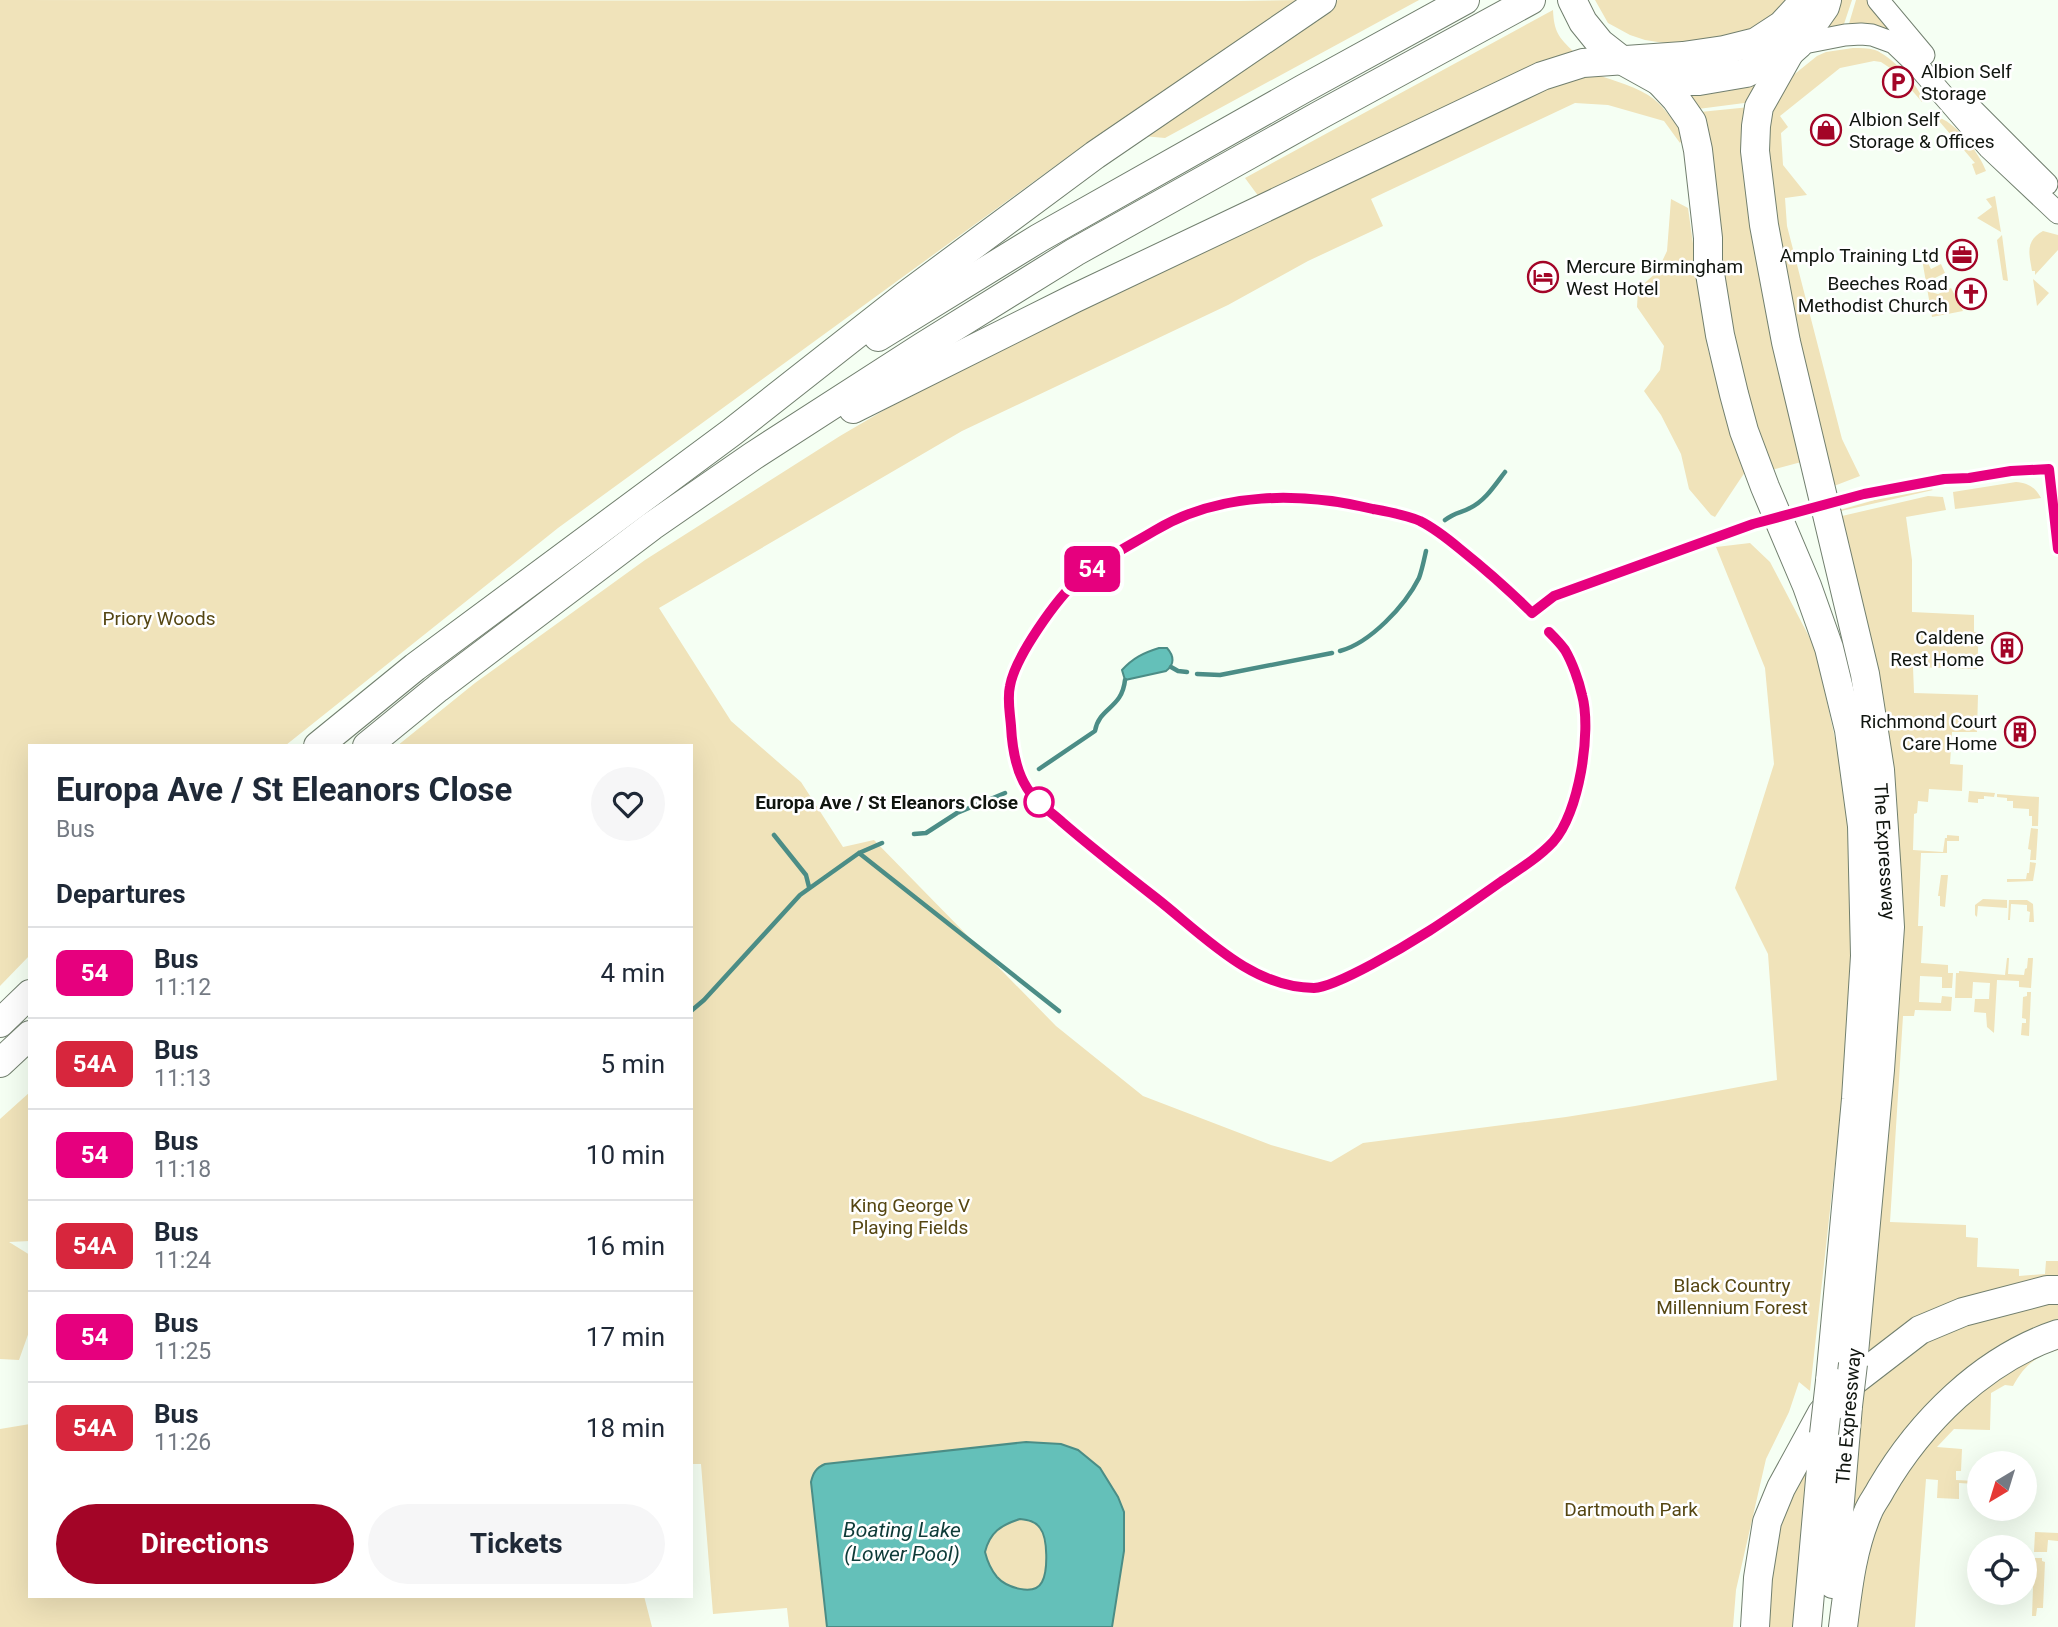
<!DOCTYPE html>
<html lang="en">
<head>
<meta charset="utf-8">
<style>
	:root { --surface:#fff; --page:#f6f6f7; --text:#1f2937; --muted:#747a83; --line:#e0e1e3; --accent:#a30527 }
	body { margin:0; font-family:Roboto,sans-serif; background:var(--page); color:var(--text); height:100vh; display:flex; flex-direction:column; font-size:26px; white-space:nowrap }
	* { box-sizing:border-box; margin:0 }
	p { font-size:23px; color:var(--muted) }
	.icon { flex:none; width:38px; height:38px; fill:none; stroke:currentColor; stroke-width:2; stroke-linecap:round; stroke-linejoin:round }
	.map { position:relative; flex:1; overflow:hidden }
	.panel { position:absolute; left:28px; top:744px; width:665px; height:854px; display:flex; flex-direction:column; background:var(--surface); border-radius:0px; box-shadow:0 7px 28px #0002 }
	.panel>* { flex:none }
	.badge { padding:0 14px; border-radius:10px; font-size:24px; line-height:46px }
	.needle { width:46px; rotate:218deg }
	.buttons { position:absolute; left:1967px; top:1451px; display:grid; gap:14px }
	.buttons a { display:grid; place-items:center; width:70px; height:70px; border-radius:50%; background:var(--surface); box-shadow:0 7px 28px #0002; font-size:35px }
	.map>.badge { position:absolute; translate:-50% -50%; box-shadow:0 0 0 4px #fff }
	h2 { padding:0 28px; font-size:26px; line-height:63px }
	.round { display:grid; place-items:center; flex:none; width:74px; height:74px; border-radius:37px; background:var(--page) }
	.headline { display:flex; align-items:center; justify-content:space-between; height:119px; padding:0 28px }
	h1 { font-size:33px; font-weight:700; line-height:52px }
	.primary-button { display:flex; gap:14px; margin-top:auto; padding:14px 28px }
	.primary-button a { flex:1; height:80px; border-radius:42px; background:var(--accent); color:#fff; font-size:28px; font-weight:700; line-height:80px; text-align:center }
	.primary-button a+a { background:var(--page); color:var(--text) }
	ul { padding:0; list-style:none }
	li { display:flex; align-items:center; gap:21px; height:91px; padding:0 28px; border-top:2px solid var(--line) }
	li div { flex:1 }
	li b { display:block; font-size:26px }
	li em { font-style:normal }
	li .badge { min-width:77px; font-weight:700; text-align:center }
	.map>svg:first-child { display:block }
</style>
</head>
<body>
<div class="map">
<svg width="2058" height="1627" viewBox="0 0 2058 1627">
	<rect width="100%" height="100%" fill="#f5fff3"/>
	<!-- green -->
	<path fill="#f0e3ba" d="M0,0L1238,1L1301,0L1084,145L558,528L286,745L30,746V955L0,986Z
		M1338,0H1419L1165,138L1143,136Z
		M1595,0H1794L1763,27L1712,42L1664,43L1645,40L1630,35L1608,23Z
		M1840,0H1852L1843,27L1826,30Z
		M1856,0H1867L1896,34L1848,27Z
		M1553,10C1554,31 1558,37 1574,52L1259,197L1245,178Z
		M1853,48C1860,48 1868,48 1875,50C1891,56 1915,82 1922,97V102L1896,72L1881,62L1874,61L1840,68L1780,116L1788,127L1781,133L1783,165L1807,195L1785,198L1787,226L1842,439L1860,476L1834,486L1822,472L1763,147L1769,114L1791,77L1817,56L1826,52Z
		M1586,72C1607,78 1629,84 1648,95C1663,104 1674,122 1684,136L1680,143L1664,121L1608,105L1575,103L1371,199L1383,226L1308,261L1228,305L962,431L659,608L731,721L801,782L843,847L874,840L1056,1026L1143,1096L1271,1145L1331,1162L1363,1143L1566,1117L1635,1106L1777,1080L1768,954L1735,888L1774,764L1765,668L1716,547L1750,543L1770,562L1815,648L1844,779L1854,926L1844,1083L1810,1391L1799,1382L1789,1412L1766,1459L1736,1590L1733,1627H789L787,1608L713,1614L701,1464H691V746H397L475,683L645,560L840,436L939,378L1407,149Z
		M1759,82L1752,102L1698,109L1689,94L1729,91Z
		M1750,107L1805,461L1768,471L1739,376L1700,112Z
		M1940,118C1957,124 1980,154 1986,171L1976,175L1972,164L1975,163L1939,121L1932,127L1930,124Z
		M1995,196L2001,232L1977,218L1992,207L1986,199Z
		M1671,199L1688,208L1708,350L1745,472L1715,517L1711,515L1689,489L1681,454L1661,415L1644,391L1660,370L1664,346L1637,307L1638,289L1657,272L1667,251Z
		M2043,231L2058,235V250L2035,275V271H2032C2029,253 2025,241 2043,231Z
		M2002,235L2008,281L2003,280L1997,240Z
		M1933,250L1935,253L1926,259L1931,269L1941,264L1945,273L1931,280L1928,287L1931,292L1938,294L1951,288L1963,311L1932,317L1922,259Z
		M2033,279L2049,293L2037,306Z
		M2016,482C2028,483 2035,487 2041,498L1955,509L1953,492Z
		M1930,488L1933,490L1841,511L1840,510L1885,497Z
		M1928,496L1943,497L1946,510L1906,517L1912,560V612L1974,615V632H1979L1977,669L1913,667L1914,693L1978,695L1977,732H1952L1950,764L1963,765L1962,791L1929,789L1928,802L1918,801L1917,813L1914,814L1913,850L1943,852L1945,838H1947V835L1959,836V841H1947V853H1921L1918,926H1923L1921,963L1948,965V973H1953L1952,988H1942V977L1920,976L1919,1002L1941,1003L1942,996L1952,997L1951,1011L1915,1010L1914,1016H1903L1890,1222L1966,1225V1237L1978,1238L1977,1267L2019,1269V1276L2045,1274L2046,1261H2058V1280L1862,1357L1893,1019L1836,530L1845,528L1842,516Z
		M1969,791L1995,793L1994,797L1984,796V799H1978V803L1968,802Z
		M1997,794L2039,797L2038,826H2032V816H2029V809L2013,808V801H2007V798L1997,797Z
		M2031,828L2038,829L2036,860H2030L2031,850L2028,849Z
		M2030,862L2036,863L2033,881L2007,882V879H2026L2027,873H2029Z
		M1941,875H1948L1945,907L1940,906V896H1938Z
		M1983,899L2007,900V908L1978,906L1977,917L1975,915V905Z
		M2009,900H2027L2033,904L2034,922H2029L2030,912L2027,911V905L2011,904L2010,920H2008Z
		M2007,958H2009L2008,974L2024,975L2025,969L2027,968L2028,958H2033L2031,988L2019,987V981L1997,980L1994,1033L1987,1027L1986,1013L1974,1012L1975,999H1989L1990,983L1973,982L1972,998H1955L1956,973H1959V971L2005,975Z
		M2027,992H2031L2029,1036L2021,1035L2022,1023H2026V1019L2022,1018L2023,997L2027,996Z
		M30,1092V1241L9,1242L30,1255V1329L19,1360L0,1359V1119Z
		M2058,1298V1324L1998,1353L1848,1550L1856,1396L1915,1347L1958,1324Z
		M2058,1345V1350C2036,1355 2023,1367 2013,1386L2005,1385L1991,1393L1990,1430L1954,1429L1937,1447L1962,1449L1961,1471H1956V1480L1975,1481V1484L1959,1483V1499L1937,1498L1938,1480L1926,1479L1915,1627H1853L1860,1571L1877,1516L1936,1425L2019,1360Z
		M30,1424V1596H644L652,1627H0V1429Z
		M1812,1465L1799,1627H1763L1774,1524L1791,1489Z
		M2035,1532L2058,1533V1541L2048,1540L2047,1552H2034Z
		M2034,1558H2042V1561L2045,1562L2043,1608H2037L2036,1616H2032Z"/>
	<!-- water -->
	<path fill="#64c0b9" stroke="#4b8d86" stroke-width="2" fill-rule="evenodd" d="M1159,648H1167C1174,656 1175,664 1166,671L1125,680L1122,670C1133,658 1143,653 1159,648Z
		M1026,1442L1061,1444L1078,1450L1100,1468L1118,1497L1124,1512V1551L1112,1627H827L811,1482C813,1473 816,1468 825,1464ZM1020,1519C1028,1520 1035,1521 1040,1528C1048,1538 1048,1571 1042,1582C1034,1597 1006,1587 997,1577C992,1571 987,1560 985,1552C990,1532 1001,1525 1020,1519Z"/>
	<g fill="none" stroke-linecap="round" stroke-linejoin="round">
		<!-- stream -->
		<path stroke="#4b8d86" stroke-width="4.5" d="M1445,520C1455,512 1461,513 1470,508C1485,501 1495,485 1505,472
			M1340,651C1370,643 1405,606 1419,578C1422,570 1424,560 1426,551
			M1171,667L1178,671L1187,672
			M1197,674L1220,675L1332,653
			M1039,769L1095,731C1099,707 1122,709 1125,680
			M914,834L926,833L957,813L1005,793
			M774,835L806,875L809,887
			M859,853L1059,1011
			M691,1011L704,1000L800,895L859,853L882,843"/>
		<!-- secondary casing -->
		<g stroke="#717f6e" stroke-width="23">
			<path id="secondary" d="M1878,0L1924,55
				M1799,44L1845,35L1861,34L1872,35L1894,43L1917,65L1989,148L2058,213
				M1968,105L2047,184"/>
		</g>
		<!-- highway casing -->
		<g stroke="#717f6e" stroke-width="30">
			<g id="highway">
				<path d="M1572,0L1583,22L1600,43L1623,61L1659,81H1699L1746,73L1790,52L1799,44L1825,7L1827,0"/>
				<path id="s1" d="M1790,52L1759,107L1756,126L1755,151L1764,225L1786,342L1865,674L1880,770L1887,875L1890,927L1880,1070L1853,1364"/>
				<path d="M1659,81L1676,99L1692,122L1698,150L1708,238V261L1720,335L1734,394L1744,431L1765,487L1807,586L1829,648L1849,730L1862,826L1865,956L1856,1099L1830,1381"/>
				<path d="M878,337L1039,238L1303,89L1465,0"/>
				<path d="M853,409L1073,299L1542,76L1583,63L1683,56L1724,50L1756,42L1782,25L1805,0"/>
				<path d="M318,746L415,667L732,432L905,296L1095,155L1322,0"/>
				<path d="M367,746L438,688L652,526L753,456L922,347L1075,252L1320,115L1531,0"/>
				<path d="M0,1023L30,994"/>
				<path d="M0,1063L30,1035"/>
				<path d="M1833,1584L1848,1406"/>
				<path d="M1755,1627L1758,1578L1767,1522L1781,1488L1822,1413L1842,1390L1920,1330L1963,1312L2047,1290H2058"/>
				<path d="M1807,1627L1824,1434"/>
				<path d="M1843,1627C1848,1588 1852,1549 1868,1512C1871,1504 1877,1497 1881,1489C1920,1422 1983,1359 2058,1334"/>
			</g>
		</g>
		<!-- secondary -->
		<use href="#secondary" stroke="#fff" stroke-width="21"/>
		<!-- highway -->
		<use href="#highway" stroke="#fff" stroke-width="28"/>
		<!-- highway-bridge casing -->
		<g stroke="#717f6e" stroke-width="30" stroke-linecap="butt">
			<path id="highway-bridge" d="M1848,1406L1853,1364
				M1824,1434L1830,1381"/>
		</g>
		<!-- highway-bridge -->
		<use href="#highway-bridge" stroke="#fff" stroke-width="28"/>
	</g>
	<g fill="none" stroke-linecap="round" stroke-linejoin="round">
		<!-- line casing -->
		<g stroke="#fff" stroke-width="16">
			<path id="line" d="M1549,632C1554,637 1560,643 1565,650C1572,662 1579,681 1582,695C1592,731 1579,814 1553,842C1539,857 1520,869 1502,881C1478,898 1454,915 1429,931C1407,945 1337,987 1314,988C1251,988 1202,934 1156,898C1124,873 1092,848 1062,822C1050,811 1035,802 1027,788C1016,771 1012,746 1011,726C1010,713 1007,699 1010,686C1015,657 1057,598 1079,579C1102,559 1129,546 1154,531C1220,491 1301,492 1373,509C1389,512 1406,515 1420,521C1434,528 1448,539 1460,549C1485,569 1509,590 1532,613L1554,596L1753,524L1864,494L1944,479L1969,478L2011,471L2049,469L2058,549"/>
		</g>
		<!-- line -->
		<use href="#line" stroke="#e6007e" stroke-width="10"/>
	</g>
	<!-- icons -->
	<defs>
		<g id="parking-ring" transform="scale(1.575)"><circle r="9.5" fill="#fff" stroke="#a30527" stroke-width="1.5"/><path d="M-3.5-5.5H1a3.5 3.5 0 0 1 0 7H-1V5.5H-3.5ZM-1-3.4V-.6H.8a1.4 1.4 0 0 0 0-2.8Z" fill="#a30527"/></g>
		<g id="shop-ring" transform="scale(1.575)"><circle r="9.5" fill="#fff" stroke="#a30527" stroke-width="1.5"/><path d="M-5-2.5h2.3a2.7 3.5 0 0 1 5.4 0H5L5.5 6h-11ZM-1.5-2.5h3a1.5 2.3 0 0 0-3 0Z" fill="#a30527"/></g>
		<g id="office-ring" transform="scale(1.575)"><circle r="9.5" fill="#fff" stroke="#a30527" stroke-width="1.5"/><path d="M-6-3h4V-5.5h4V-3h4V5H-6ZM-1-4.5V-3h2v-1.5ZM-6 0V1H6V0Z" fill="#a30527"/></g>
		<g id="hotel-ring" transform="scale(1.575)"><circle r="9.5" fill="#fff" stroke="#a30527" stroke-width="1.5"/><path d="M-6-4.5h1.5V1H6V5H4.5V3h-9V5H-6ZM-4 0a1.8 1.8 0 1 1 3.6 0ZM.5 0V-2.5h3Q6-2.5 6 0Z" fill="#a30527"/></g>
		<g id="church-ring" transform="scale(1.575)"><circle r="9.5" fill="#fff" stroke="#a30527" stroke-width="1.5"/><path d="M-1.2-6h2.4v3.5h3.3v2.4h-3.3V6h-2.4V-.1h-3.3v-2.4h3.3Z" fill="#a30527"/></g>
		<g id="building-ring" transform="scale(1.575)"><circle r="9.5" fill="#fff" stroke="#a30527" stroke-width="1.5"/><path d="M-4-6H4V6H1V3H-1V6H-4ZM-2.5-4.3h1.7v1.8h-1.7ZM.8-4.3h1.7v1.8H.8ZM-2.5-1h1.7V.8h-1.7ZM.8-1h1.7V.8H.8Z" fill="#a30527"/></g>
	</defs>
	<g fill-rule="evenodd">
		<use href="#parking-ring" x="1898" y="82"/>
		<use href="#shop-ring" x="1826" y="130"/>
		<use href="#office-ring" x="1962" y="255"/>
		<use href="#hotel-ring" x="1543" y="277"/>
		<use href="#church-ring" x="1971" y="294"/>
		<use href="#building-ring" x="2007" y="648"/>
		<use href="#building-ring" x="2020" y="732"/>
	</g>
	<!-- markers -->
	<circle fill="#fff" stroke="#e6007e" stroke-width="3.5" cx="1039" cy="802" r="14"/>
	<g text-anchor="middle" stroke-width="5" stroke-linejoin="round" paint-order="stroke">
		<!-- poi labels -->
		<g font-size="19" fill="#10150f" stroke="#fff" text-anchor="end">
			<text x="1921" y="78" text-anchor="start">Albion Self<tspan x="1921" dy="22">Storage</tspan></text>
			<text x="1849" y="126" text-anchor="start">Albion Self<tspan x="1849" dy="22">Storage &amp; Offices</tspan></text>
			<text x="1939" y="262">Amplo Training Ltd</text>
			<text x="1566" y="273" text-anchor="start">Mercure Birmingham<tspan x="1566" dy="22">West Hotel</tspan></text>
			<text x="1948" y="290">Beeches Road<tspan x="1948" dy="22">Methodist Church</tspan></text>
			<text x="1984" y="644">Caldene<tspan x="1984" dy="22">Rest Home</tspan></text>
			<text x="1997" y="728">Richmond Court<tspan x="1997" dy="22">Care Home</tspan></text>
		</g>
		<!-- park labels -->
		<g font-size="19" fill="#554612" stroke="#fff">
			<text x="159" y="625">Priory Woods</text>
			<text x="910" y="1212">King George V<tspan x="910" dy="22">Playing Fields</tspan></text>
			<text x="1732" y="1292">Black Country<tspan x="1732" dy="22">Millennium Forest</tspan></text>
			<text x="1631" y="1516">Dartmouth Park</text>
		</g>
		<!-- stop labels -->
		<g font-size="19" font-weight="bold" fill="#10150f" stroke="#fff" text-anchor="end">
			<text x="1018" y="809">Europa Ave / St Eleanors Close</text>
		</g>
		<!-- street labels -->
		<g font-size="19" fill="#10150f" stroke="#fff">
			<text dy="7" stroke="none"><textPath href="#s1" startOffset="821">The Expressway</textPath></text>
			<text transform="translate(1848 1416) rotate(-85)" y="7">The Expressway</text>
		</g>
		<!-- water labels -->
		<g font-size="21" font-style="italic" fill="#0e3b38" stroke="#fff">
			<text x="902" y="1537">Boating Lake<tspan x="902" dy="24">(Lower Pool)</tspan></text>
		</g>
	</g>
</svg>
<div class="buttons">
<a><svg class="needle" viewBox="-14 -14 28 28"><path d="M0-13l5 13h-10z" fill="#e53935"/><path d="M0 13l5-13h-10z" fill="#747a83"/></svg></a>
<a><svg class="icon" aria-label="locate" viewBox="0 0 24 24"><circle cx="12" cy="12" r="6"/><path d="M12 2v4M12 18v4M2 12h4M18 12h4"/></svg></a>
</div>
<b class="badge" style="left:1092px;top:569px;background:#e6007e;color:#fff">54</b>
<section class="panel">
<div class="headline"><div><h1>Europa Ave / St Eleanors Close</h1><p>Bus</p></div><a class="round"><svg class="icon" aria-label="heart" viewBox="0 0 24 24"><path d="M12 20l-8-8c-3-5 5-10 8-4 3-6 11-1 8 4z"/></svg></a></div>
<h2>Departures</h2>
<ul>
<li><span class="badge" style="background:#e6007e;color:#fff">54</span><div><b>Bus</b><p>11:12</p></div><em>4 min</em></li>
<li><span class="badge" style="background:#d7263d;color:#fff">54A</span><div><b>Bus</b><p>11:13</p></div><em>5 min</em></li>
<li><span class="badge" style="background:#e6007e;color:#fff">54</span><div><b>Bus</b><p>11:18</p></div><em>10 min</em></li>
<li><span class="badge" style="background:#d7263d;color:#fff">54A</span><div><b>Bus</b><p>11:24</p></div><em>16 min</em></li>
<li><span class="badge" style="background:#e6007e;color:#fff">54</span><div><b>Bus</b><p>11:25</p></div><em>17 min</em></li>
<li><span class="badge" style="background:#d7263d;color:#fff">54A</span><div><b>Bus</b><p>11:26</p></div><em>18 min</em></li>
</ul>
<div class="primary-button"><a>Directions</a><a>Tickets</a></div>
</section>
</div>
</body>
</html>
